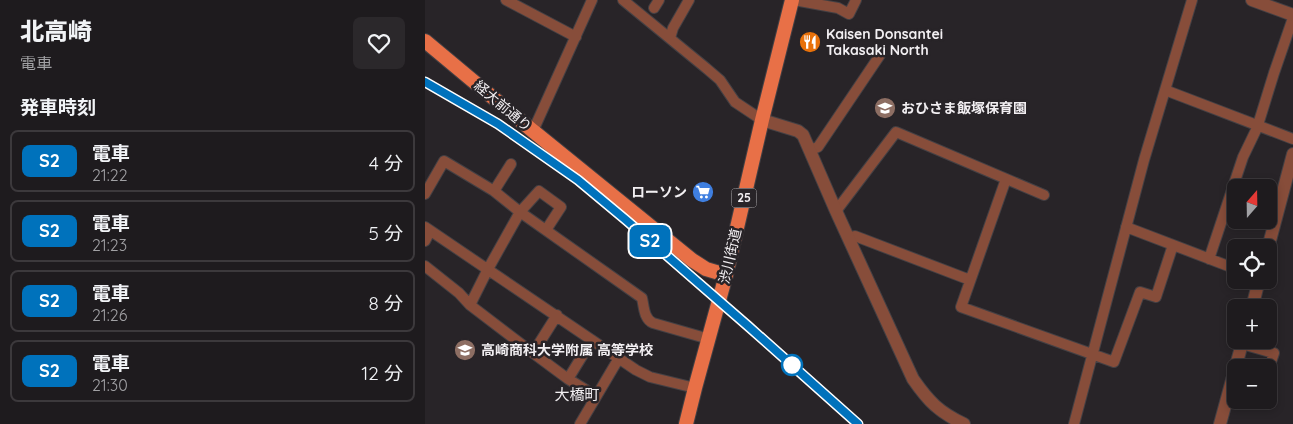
<!DOCTYPE html>
<html lang="ja">
<head>
<meta charset="utf-8">
<style>
	:root { --surface:#1e1b1e; --page:#2b282b; --text:#f1f3f6; --muted:#a1a1a4; --line:#3c393c }
	body { margin:0; font-family:Quicksand,"Noto Sans JP",sans-serif; background:var(--page); color:var(--text); height:100vh; display:flex; flex-direction:column; font-size:19px; white-space:nowrap }
	* { box-sizing:border-box; margin:0 }
	p { font-size:16px; color:var(--muted) }
	.icon { flex:none; width:28px; height:28px; fill:none; stroke:currentColor; stroke-width:2; stroke-linecap:round; stroke-linejoin:round }
	.map { position:relative; flex:1; overflow:hidden }
	.details { display:flex; flex-direction:column; background:var(--surface); width:425px }
	.details>* { flex:none }
	.badge { padding:0 10px; border-radius:8px; font-size:18px; line-height:32px }
	.needle { width:32px; rotate:20deg }
	.fabs { position:absolute; left:802px; top:179px; display:grid; gap:10px }
	.fabs a { display:grid; place-items:center; width:50px; height:50px; border-radius:8px; background:var(--surface); box-shadow:0 2px 8px #0003,0 0 0 1px var(--line); font-size:25px }
	.map>.badge { position:absolute; translate:-50% -50%; box-shadow:0 0 0 2px #fff }
	h2 { padding:0 20px; font-size:19px; line-height:45px }
	.round { display:grid; place-items:center; flex:none; width:52px; height:52px; border-radius:8px; background:var(--page) }
	.summary { display:flex; align-items:center; justify-content:space-between; height:85px; padding:0 20px }
	h1 { font-size:24px; font-weight:800; line-height:38px }
	ul { padding:0; list-style:none }
	li { display:flex; align-items:center; gap:15px; height:62px; margin:0 10px 8px; padding:0 10px; border:2px solid var(--line); border-radius:8px }
	li div { flex:1 }
	li b { display:block; font-size:19px }
	li em { font-style:normal }
	li .badge { min-width:55px; font-weight:700; text-align:center }
	main { display:flex; flex:1; min-height:0 }
	.map>svg:first-child { display:block }
</style>
</head>
<body>
<main>
<section class="details">
<div class="summary"><div><h1>北高崎</h1><p>電車</p></div><a class="round"><svg class="icon" aria-label="heart" viewBox="0 0 24 24"><path d="M12 20l-8-8c-3-5 5-10 8-4 3-6 11-1 8 4z"/></svg></a></div>
<h2>発車時刻</h2>
<ul>
<li><span class="badge" style="background:#0072bc;color:#fff">S2</span><div><b>電車</b><p>21:22</p></div><em>4 分</em></li>
<li><span class="badge" style="background:#0072bc;color:#fff">S2</span><div><b>電車</b><p>21:23</p></div><em>5 分</em></li>
<li><span class="badge" style="background:#0072bc;color:#fff">S2</span><div><b>電車</b><p>21:26</p></div><em>8 分</em></li>
<li><span class="badge" style="background:#0072bc;color:#fff">S2</span><div><b>電車</b><p>21:30</p></div><em>12 分</em></li>
</ul>
</section>
<div class="map">
<svg width="868" height="424" viewBox="0 0 868 424">
	<rect width="100%" height="100%" fill="#282428"/>
	<g fill="none" stroke-linecap="round" stroke-linejoin="round">
		<!-- minor casing -->
		<g stroke="#444044" stroke-width="12">
			<path id="minor" d="M81,0L151,37
				M198,0L281,68L295,80L310,102L337,120
				M369,0L413,8L424,14L431,0
				M229,8L234,0
				M245,38L248,28L264,0
				M740,90L868,139
				M108,131L167,0
				M385,150L393,147L455,55
				M581,179L536,307L689,362L715,292L731,297L748,245
				M69,191L86,164
				M0,194L19,161L69,191L95,212L217,298C219,307 219,319 228,323L284,339
				M411,211L471,132L619,195
				M0,227L211,370L225,377L270,388
				M701,227L811,269
				M424,238L430,236L545,280
				M0,241L5,231
				M784,259L818,157L832,128L849,73L868,18
				M0,266L34,293L45,305L108,353L132,315
				M45,305L63,269L95,212L114,191L136,207L121,230
				M817,344L849,353L844,368
				M108,353L143,379L171,396
				M143,379L167,340
				M833,402L834,400
				M155,424L194,358
				M649,424L719,160L767,0"/>
		</g>
		<!-- tertiary casing -->
		<g stroke="#444044" stroke-width="14">
			<path id="tertiary" d="M827,0L868,15
				M337,120L373,131L378,135L411,211L488,379C504,402 514,412 539,424
				M843,248L868,154
				M827,308L834,280
				M795,424L818,340"/>
		</g>
		<!-- primary casing -->
		<g stroke="#444044" stroke-width="16">
			<path id="primary" d="M0,41L108,131L267,260L281,269L301,275
				M261,424L270,388L301,275L337,120L367,0"/>
		</g>
		<!-- minor -->
		<use href="#minor" stroke="#874d3a" stroke-width="10"/>
		<!-- tertiary -->
		<use href="#tertiary" stroke="#874d3a" stroke-width="12"/>
		<!-- primary -->
		<use href="#primary" stroke="#e87047" stroke-width="14"/>
		<!-- rail -->
		<path stroke="#aaa7aa" stroke-width="2.5" stroke-dasharray="9 9" stroke-linecap="butt" d="M0,82L73,124L153,180L201,220L323,326L432,424"/>
	</g>
	<g fill="none" stroke-linecap="round" stroke-linejoin="round">
		<!-- line casing -->
		<g stroke="#fff" stroke-width="11">
			<path id="line" d="M0,82L73,124L153,180L201,220L323,326L433,424"/>
		</g>
		<!-- line -->
		<use href="#line" stroke="#0072bc" stroke-width="8"/>
	</g>
	<!-- icons -->
	<defs>
		<g id="restaurant-disc" transform="scale(1.125)"><circle r="9.5" fill="#e8710a" stroke="#282428"/><path d="M-5-6h1v4h1v-4h1v4h1v-4h1v5L-1.5 .5V6h-2V.5L-5-1ZM5-6V6H3V1.5H1.5Q1.5-4 5-6Z" fill="#fff"/></g>
		<g id="school-disc" transform="scale(1.125)"><circle r="9.5" fill="#8d6e63" stroke="#282428"/><path d="M0-5L7-2L0 1L-7-2ZM-4 1L0 2.5L4 1V4Q0 6-4 4Z" fill="#fff"/></g>
		<g id="supermarket-disc" transform="scale(1.125)"><circle r="9.5" fill="#3f7fe0" stroke="#282428"/><path d="M-6-5.5h2.5l.6 2H6L4.5 2H-2.5L-4.4-4H-6ZM-1.5 3.2a1.3 1.3 0 1 0 .1 0ZM3 3.2a1.3 1.3 0 1 0 .1 0Z" fill="#fff"/></g>
	</defs>
	<g fill-rule="evenodd">
		<use href="#restaurant-disc" x="385" y="42"/>
		<use href="#school-disc" x="460" y="108"/>
		<use href="#supermarket-disc" x="278" y="192"/>
		<use href="#school-disc" x="40" y="350"/>
	</g>
	<!-- markers -->
	<circle fill="#fff" stroke="#0072bc" stroke-width="2.5" cx="367" cy="365" r="10"/>
	<g text-anchor="middle" stroke-width="5" stroke-linejoin="round" paint-order="stroke">
		<!-- shield labels -->
		<rect fill="#282428" stroke="#b5b2b5" stroke-width="1" x="306.5" y="188.5" width="25" height="19" rx="4"/>
		<g font-size="12" font-weight="bold" fill="#f2eff2">
			<text x="319" y="202">25</text>
		</g>
		<!-- poi labels -->
		<g font-size="14" font-weight="bold" fill="#f2eff2" stroke="#282428" text-anchor="start">
			<text x="401" y="39">Kaisen Donsantei<tspan x="401" dy="16">Takasaki North</tspan></text>
			<text x="476" y="113">おひさま飯塚保育園</text>
			<text x="262" y="197" text-anchor="end">ローソン</text>
			<text x="56" y="355">高崎商科大学附属 高等学校</text>
		</g>
		<!-- street labels -->
		<g font-size="14" fill="#f2eff2" stroke="#282428">
			<text transform="translate(78 106) rotate(40)" y="5">経大前通り</text>
			<text transform="translate(305 256) rotate(-77)" y="5">渋川街道</text>
		</g>
		<!-- neighbourhood labels -->
		<g font-size="15" fill="#f2eff2" stroke="#282428">
			<text x="152" y="400">大橋町</text>
		</g>
	</g>
</svg>
<div class="fabs">
<a><svg class="needle" viewBox="-14 -14 28 28"><path d="M0-13l5 13h-10z" fill="#e53935"/><path d="M0 13l5-13h-10z" fill="#a1a1a4"/></svg></a>
<a><svg class="icon" aria-label="locate" viewBox="0 0 24 24"><circle cx="12" cy="12" r="6"/><path d="M12 2v4M12 18v4M2 12h4M18 12h4"/></svg></a>
<a>+</a>
<a>−</a>
</div>
<b class="badge" style="left:225px;top:241px;background:#0072bc;color:#fff">S2</b>
</div>
</main>
</body>
</html>
